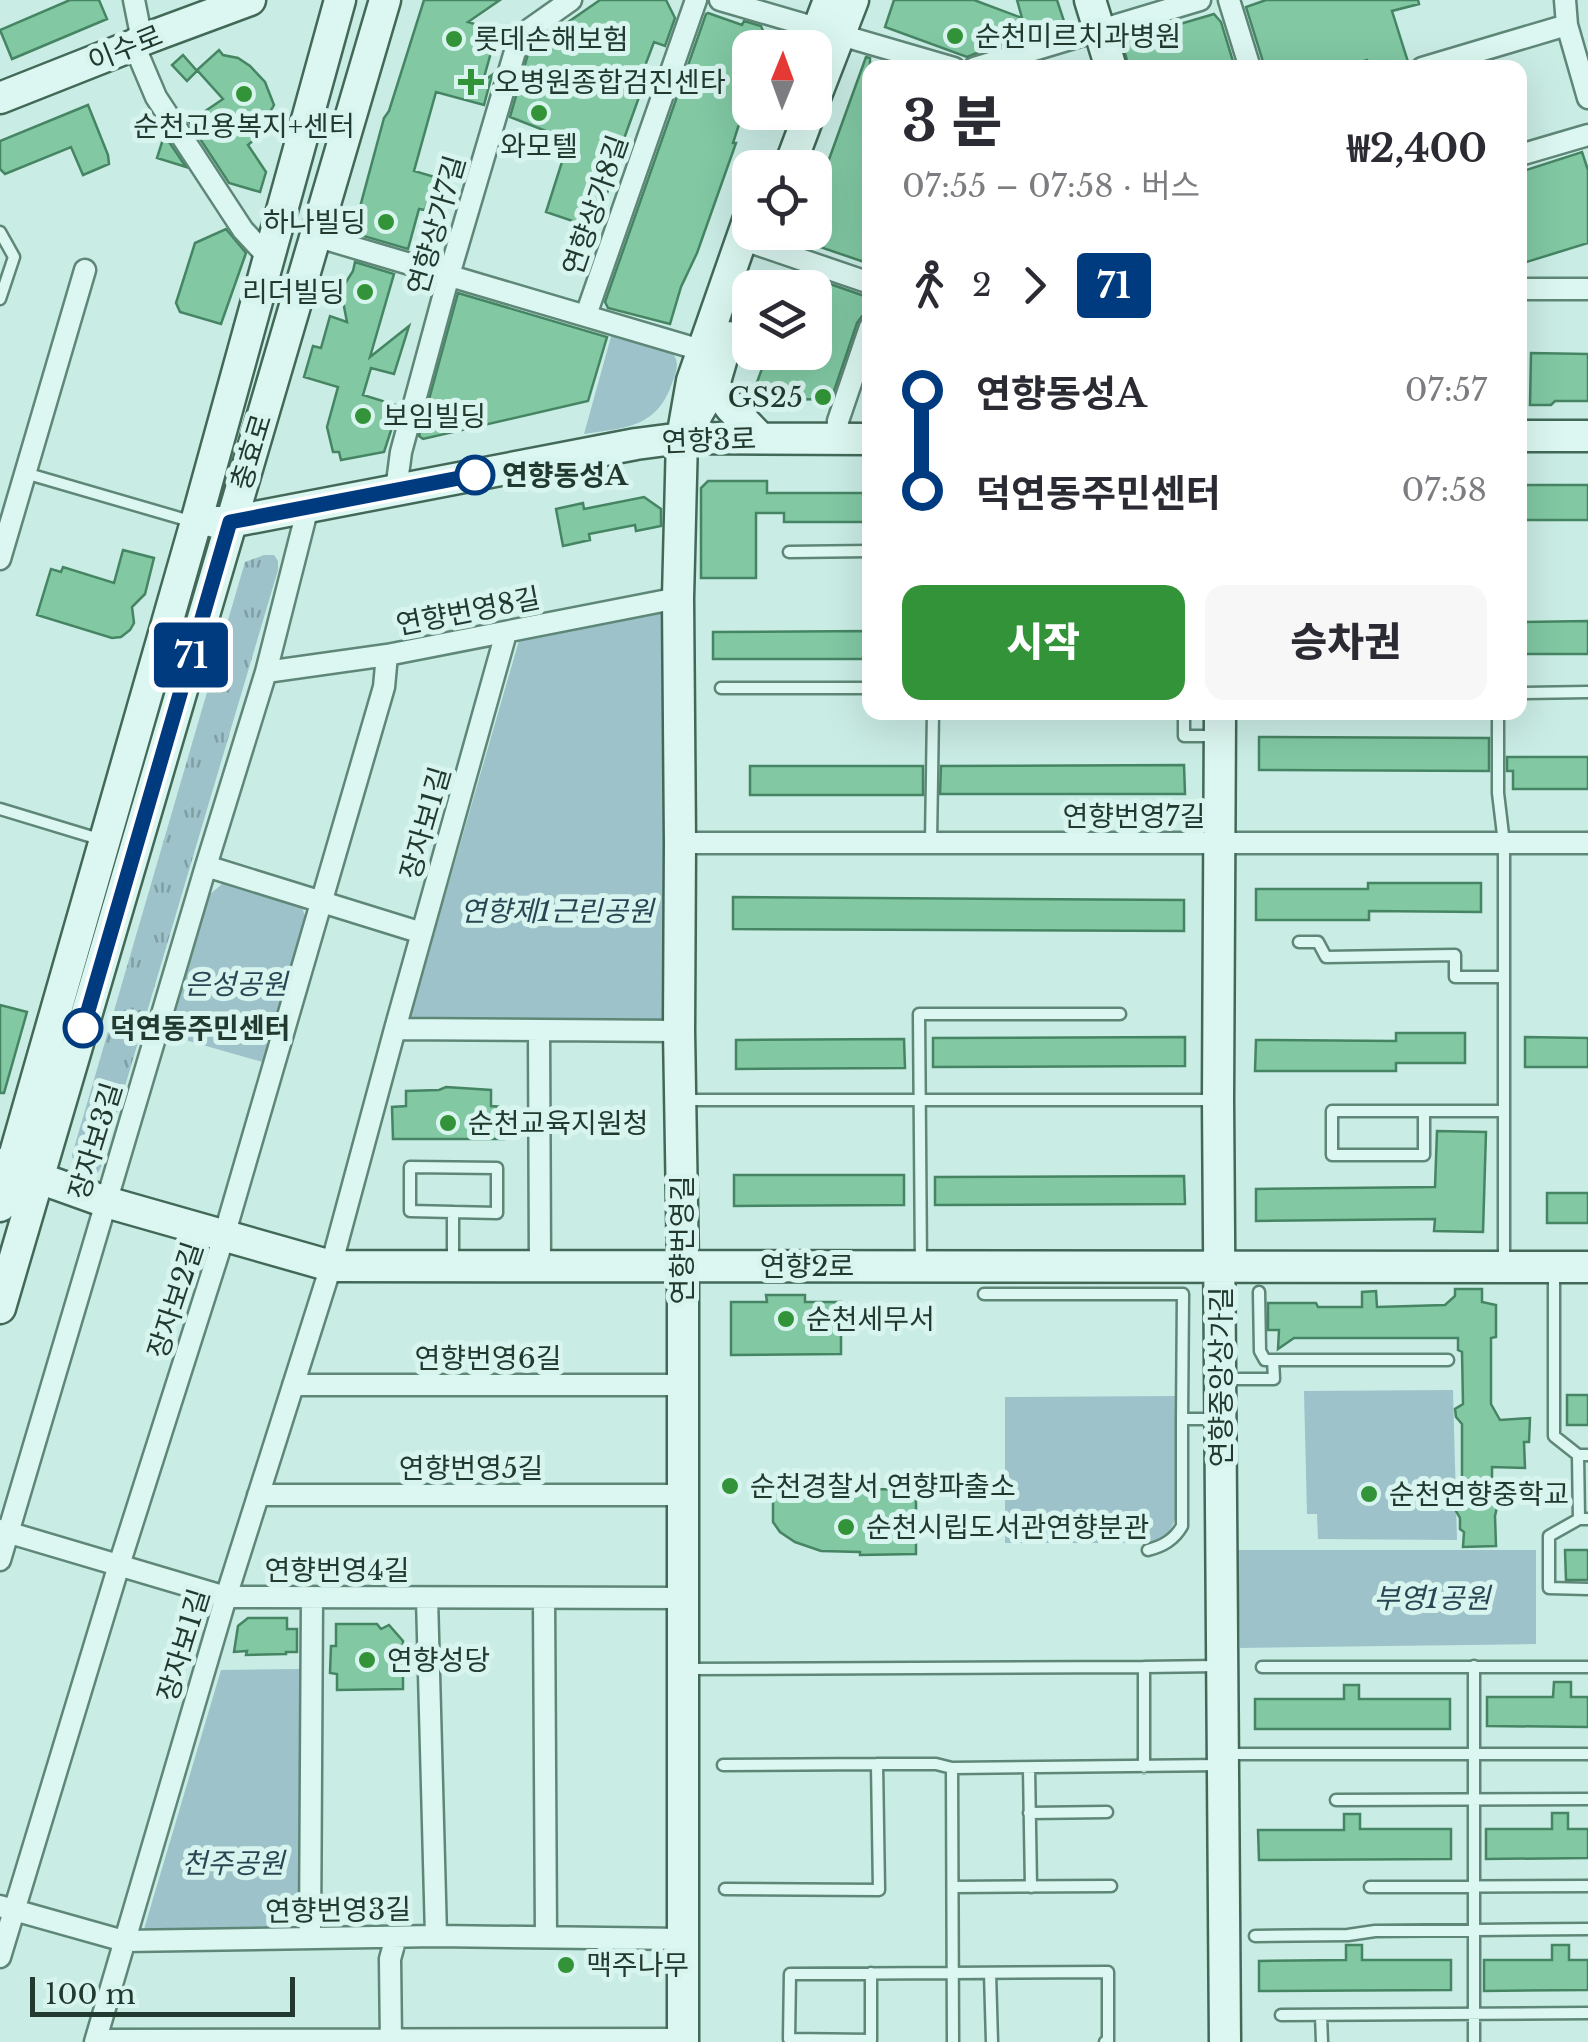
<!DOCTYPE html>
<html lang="ko">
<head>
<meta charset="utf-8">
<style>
	:root { --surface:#fff; --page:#f7f7f7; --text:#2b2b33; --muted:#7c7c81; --accent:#329338 }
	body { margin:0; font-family:"Libre Baskerville","Noto Sans KR",serif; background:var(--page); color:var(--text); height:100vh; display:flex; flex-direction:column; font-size:38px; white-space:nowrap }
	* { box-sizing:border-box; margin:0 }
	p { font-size:32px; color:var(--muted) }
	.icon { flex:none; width:55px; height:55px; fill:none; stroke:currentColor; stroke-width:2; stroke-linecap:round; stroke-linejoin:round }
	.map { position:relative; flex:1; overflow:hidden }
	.sheet { position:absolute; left:862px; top:60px; width:665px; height:660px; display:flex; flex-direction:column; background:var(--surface); border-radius:20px; box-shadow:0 10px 40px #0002 }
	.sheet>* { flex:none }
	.badge { padding:0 20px; border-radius:8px; font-size:35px; line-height:65px }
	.needle { width:65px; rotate:1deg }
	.fabs { position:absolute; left:732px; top:30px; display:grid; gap:20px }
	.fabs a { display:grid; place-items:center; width:100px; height:100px; border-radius:20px; background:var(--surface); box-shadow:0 10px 40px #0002; font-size:50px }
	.scale { position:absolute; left:30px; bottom:25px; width:265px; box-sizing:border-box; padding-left:10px; border:5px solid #21392e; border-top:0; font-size:28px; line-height:35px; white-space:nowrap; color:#21392e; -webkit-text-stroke:8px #d8f4ee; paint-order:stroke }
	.map>.badge { position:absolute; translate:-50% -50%; box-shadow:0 0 0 5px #fff }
	.legs { display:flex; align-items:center; gap:15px; height:110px; padding:0 40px; font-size:32px }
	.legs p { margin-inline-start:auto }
	.head { display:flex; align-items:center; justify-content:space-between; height:170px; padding:0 40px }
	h1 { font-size:55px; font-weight:800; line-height:75px }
	.cta { display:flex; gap:20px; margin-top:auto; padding:20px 40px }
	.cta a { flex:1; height:115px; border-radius:20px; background:var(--accent); color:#fff; font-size:40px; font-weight:800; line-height:115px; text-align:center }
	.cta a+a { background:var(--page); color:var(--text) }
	ul { padding:0 40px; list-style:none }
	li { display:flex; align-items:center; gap:35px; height:100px; font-size:38px }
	li i { display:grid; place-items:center; width:15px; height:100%; margin:0 12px; background:currentColor }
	li i::after { content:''; width:25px; height:25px; margin:-12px; border:8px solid; border-radius:50%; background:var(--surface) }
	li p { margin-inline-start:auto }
	li:first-child i { background:linear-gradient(#0000 50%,currentColor 0) }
	li:last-child i { background:linear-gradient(currentColor 50%,#0000 0) }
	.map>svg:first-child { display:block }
</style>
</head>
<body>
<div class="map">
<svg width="1588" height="2042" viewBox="0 0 1588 2042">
	<defs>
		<pattern id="grass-tufts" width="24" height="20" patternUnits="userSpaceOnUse" patternTransform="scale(2.5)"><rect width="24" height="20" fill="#9dc2ca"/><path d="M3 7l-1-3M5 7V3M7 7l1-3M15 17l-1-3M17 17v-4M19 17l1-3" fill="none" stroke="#809fa4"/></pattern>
	</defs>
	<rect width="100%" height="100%" fill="#c9ece4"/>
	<!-- grass -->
	<path fill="url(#grass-tufts)" d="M264,555H274L278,561V570L101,1167L96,1176L92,1177L76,1171L72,1155L245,562Z"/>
	<!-- park -->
	<path fill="#9dc2ca" d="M612,333C628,337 670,342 676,359C679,369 673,380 670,389C663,405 654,416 638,423C622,430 601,431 584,434Z
		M670,612L671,1015L655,1025L409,1021L520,637Z
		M228,879L300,900L307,923L266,1063L168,1035L209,895Z
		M1453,1390L1457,1540L1318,1539L1317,1514H1307L1304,1391Z
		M1176,1396V1516C1172,1530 1167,1536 1154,1543H1005V1397Z
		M1237,1550H1536V1644L1240,1648Z
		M301,1669L299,1918L286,1930L144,1929L221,1670Z"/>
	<!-- building -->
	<path fill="#81c8a3" stroke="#468563" stroke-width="2.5" d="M70,0H99L107,19L12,59L0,30Z
		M424,0H500L468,22L497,31L483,81L492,75L484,105L436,92L414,171L435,177L425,210L419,209L408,249L353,233L384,118L389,111Z
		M600,0H666L675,18L665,46L654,42L637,87L642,89L617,158H619L602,208L598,206L590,227L546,212L569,140L510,117L528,54L535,45Z
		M894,0H974L1022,18L1017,0H1057L1064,21L1060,28L997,47V45L967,57L885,27Z
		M1266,0H1418L1419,4L1392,11L1408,62L1388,68H1373L1367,60L1342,68H1265L1246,7Z
		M708,13L742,25L744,21L761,26L770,48H750V90L733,143H736L697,253L681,287L670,324L608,308L605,302L706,14Z
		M1214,14L1221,22L1235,68H1129L1122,41Z
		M219,50L223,55L238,58L250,66L265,82L274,105L266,119V129L248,145L266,172L260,192L229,183L189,122L223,99L197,70Z
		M183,55L197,71L187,81L172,65Z
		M866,57L870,58V264L785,235L786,232H815V216L821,200L815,198Z
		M88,105L108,155L109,164L83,175L71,147L5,174L0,169V141Z
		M164,136H165L186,167L157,158Z
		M1582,152L1588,170V243L1520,264V172Z
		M226,229L246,253L221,324L180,312L176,303L195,243Z
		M355,262L394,274L370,357L409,326L394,374L371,368L363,395L399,406L384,452L341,460L339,452H333L327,427L338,387L304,377L313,346L321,348L330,316L347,322L342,296L343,287L353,271Z
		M796,272L870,298V314L862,316L857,323L832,397L827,399L765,400L756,385L768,352H815V288H791Z
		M458,293L607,337L588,401L423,439L419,436Z
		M1531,353L1588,354V401H1555L1551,405H1530Z
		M708,481H767V493H870V522H784V513H756V578H701V488Z
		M1520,485H1588V520H1520Z
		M644,497L661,509V526L636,531L635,525L589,534L590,540L563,546L556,509L583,503L584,509Z
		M123,550L154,558L145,594L132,607L134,623L130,630L121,637L112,638L37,615L51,569L61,572L63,567L114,583Z
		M1588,621V654H1520V622Z
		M870,631V659H713V632Z
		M1259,737L1489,738V771L1259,770Z
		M1507,757H1588V789H1513V771H1507Z
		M1184,765L1185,794H940L941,766Z
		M750,766H923V795H750Z
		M1368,883H1481V912L1369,911V920H1256V889H1368Z
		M733,897L1184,900V931L733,929Z
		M0,1005L27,1012L4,1093H0Z
		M1396,1033H1465V1063H1396V1071H1255L1256,1040L1396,1041Z
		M1185,1037V1066L933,1067V1038Z
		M1525,1037L1588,1038V1067H1525Z
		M904,1039L905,1068L736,1069V1040Z
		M446,1087L491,1090V1106L504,1107V1139H393L392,1107L406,1106V1091L439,1090Z
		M1437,1131L1486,1132L1483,1232L1434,1231L1435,1219L1256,1221V1189L1435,1187Z
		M734,1175H904V1205L734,1206Z
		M1184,1176L1185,1204L935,1205V1177Z
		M1547,1193H1588V1223H1547Z
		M1455,1289H1482V1302L1496,1305V1337L1491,1338V1404L1500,1420L1530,1418L1529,1442H1524L1525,1468L1492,1467V1499L1497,1507L1495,1516L1496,1546L1463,1547L1464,1532L1460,1529V1518L1456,1511L1455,1503L1462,1499V1424L1456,1417L1455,1409L1463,1404L1462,1352L1458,1350V1338H1294L1278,1349L1279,1330H1268V1303H1316L1318,1307H1362V1292L1376,1291L1377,1307L1445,1305L1455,1296Z
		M766,1295H805V1302H841V1354L731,1355V1302H767Z
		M1567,1395H1588V1425H1567Z
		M916,1489V1554L860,1555V1552L821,1551L795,1542L780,1532L773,1522V1490Z
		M1565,1550H1588V1580H1566Z
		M248,1618H287V1629H297V1652H286V1654L246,1655L247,1651L234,1652L238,1626Z
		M336,1624H377L381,1629L389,1625L403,1641V1689L337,1690V1674L330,1673L331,1646H336Z
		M1554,1682H1571V1697H1588V1727L1487,1726V1697H1553Z
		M1344,1685H1359V1699H1450V1729H1255V1699H1344Z
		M1552,1813H1568V1829H1588V1858L1486,1859V1829H1552Z
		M1344,1814H1360V1829H1451V1859L1259,1860L1258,1830H1344Z
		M1346,1945H1362V1960H1451V1990L1259,1991V1961L1346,1960Z
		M1552,1945H1569V1960H1588V1990L1484,1991V1960H1552Z"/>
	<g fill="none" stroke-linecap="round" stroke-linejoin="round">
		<!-- lane casing -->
		<g stroke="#5f8777" stroke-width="15">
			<path id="lane" d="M0,232L14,257L0,299
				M25,473L190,521
				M789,552L870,551
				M721,688H870
				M1520,693L1588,692
				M1184,712V736H1214
				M1498,712V793L1504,843V1265
				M0,809L99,839
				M931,842L933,712
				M1299,942H1318L1326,957L1455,955V977H1504
				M684,1100H1212
				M1424,1111V1155H1332V1111H1504
				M453,1212L410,1211V1167L497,1168V1213L453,1212V1260
				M921,1265L919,1014H1120
				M1554,1273V1436L1578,1455
				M1259,1292L1260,1351L1265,1360H1448
				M984,1294H1183L1182,1419
				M1224,1379H1274L1273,1360
				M1588,1455H1578L1579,1519H1588
				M1579,1519L1549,1536V1588L1588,1589
				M1148,1550C1163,1546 1174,1540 1182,1526V1419H1215
				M1144,1667L1218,1666
				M1262,1667H1588
				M685,1669L1144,1667V1767
				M1229,1754H1588
				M723,1765L877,1764H936L952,1768L1221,1765
				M952,1768L953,2042
				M1029,1768L1031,1887
				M1336,1800L1588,1799
				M1029,1813L1107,1812
				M953,1887L1111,1886
				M1370,1887L1588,1886
				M725,1889L879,1890L877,1764
				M1255,1936L1348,1935L1375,1931L1588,1929
				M871,1973V2040L789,2039L790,1974C896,1973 1002,1973 1108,1972V2042H1105
				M990,1973L992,2042
				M1281,2015L1588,2013
				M1321,2015L1322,2042
				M1474,2042V1666"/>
		</g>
		<!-- street casing -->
		<g stroke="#5f8777" stroke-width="25">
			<path id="street" d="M134,0L142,40
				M720,0L954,68
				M1229,0L1250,68
				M1565,0L1567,25L1588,98
				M134,45L156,97L243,230L270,259
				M974,68L1200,0
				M1422,68L1567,25
				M1520,155L1588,135
				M315,236L711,353
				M741,239L870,283
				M1520,289H1588
				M586,315L696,0
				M837,439L838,421L870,327
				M396,490L401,452L449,275L516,48L530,29L571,0
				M0,559L85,270
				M266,672L387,655L678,598
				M680,843H1588
				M206,866L422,933
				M395,1029L506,633
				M539,1030L540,1266
				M293,1385H682
				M258,1495H683
				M0,1530L226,1597L683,1598
				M0,1560L206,866L266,672L308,507
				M427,1598L436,1936
				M544,1598L546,1937
				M0,1906L124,1941L436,1936L683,1939
				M310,1938L312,1597
				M0,1957L119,1565L224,1236L384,687L387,655
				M96,2040L683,2039
				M95,2042L226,1597L331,1266L395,1029L679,1031
				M391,2042L390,1959L396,1937"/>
		</g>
		<!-- secondary casing -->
		<g stroke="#426958" stroke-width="35">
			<path id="secondary" d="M1090,0L1111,68
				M811,48L829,0
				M0,98L134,45L142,40L250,0
				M815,98L853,0
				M789,168L810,112
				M714,385L730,407L760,438
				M692,423L714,385L728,337
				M1520,436H1588
				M214,522H230L636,444L682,438L870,439
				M1220,712L1218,1100L1225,2042
				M0,1164L106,1202L331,1266L1588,1267
				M0,1206L196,522L340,0
				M0,1308L385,0
				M683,2042V1266L679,1031L680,843L678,598L682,438L692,381L750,215"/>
		</g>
		<!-- lane -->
		<use href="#lane" stroke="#dcf7f1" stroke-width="10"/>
		<!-- street -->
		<use href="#street" stroke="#dcf7f1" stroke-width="20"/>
		<!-- secondary -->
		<use href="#secondary" stroke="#dcf7f1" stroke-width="30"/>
	</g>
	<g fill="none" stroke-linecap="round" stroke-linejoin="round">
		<!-- line-1 casing -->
		<g stroke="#fff" stroke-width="22">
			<path id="line-1" d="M83,1028L230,522L475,475"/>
		</g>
		<!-- line-1 -->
		<use href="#line-1" stroke="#003b80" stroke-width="15"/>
	</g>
	<!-- markers -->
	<g fill="#329338" stroke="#d8f4ee" stroke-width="4">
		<circle cx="955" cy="36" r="10"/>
		<circle cx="454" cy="39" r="10"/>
		<path d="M466 67h10v10h10v10h-10v10h-10v-10h-10v-10h10z"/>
		<circle cx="244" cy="94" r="10"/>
		<circle cx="539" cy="113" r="10"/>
		<circle cx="386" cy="222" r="10"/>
		<circle cx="365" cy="292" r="10"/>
		<circle cx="823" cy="397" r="10"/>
		<circle cx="363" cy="416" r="10"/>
		<circle cx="448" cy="1123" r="10"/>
		<circle cx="786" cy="1319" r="10"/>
		<circle cx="730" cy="1486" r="10"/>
		<circle cx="1369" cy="1494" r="10"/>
		<circle cx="846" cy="1527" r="10"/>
		<circle cx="367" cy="1660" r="10"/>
		<circle cx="566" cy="1965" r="10"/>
	</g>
	<g fill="#fff" stroke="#003b80" stroke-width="5">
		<circle cx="475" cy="475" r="18"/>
		<circle cx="83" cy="1028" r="18"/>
	</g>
	<g text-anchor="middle" stroke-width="10" stroke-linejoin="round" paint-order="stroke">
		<!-- poi labels -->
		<g font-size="28" fill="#21392e" stroke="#d8f4ee" text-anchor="start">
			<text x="975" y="46">순천미르치과병원</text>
			<text x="474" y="49">롯데손해보험</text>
			<text x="494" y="92">오병원종합검진센타</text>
			<text x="244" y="136" text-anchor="middle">순천고용복지+센터</text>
			<text x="539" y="156" text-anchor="middle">와모텔</text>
			<text x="366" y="232" text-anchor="end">하나빌딩</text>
			<text x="345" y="302" text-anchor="end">리더빌딩</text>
			<text x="803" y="407" text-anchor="end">GS25</text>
			<text x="383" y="426">보임빌딩</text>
			<text x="468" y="1133">순천교육지원청</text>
			<text x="806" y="1329">순천세무서</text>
			<text x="750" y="1496">순천경찰서 연향파출소</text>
			<text x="1389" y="1504">순천연향중학교</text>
			<text x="866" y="1537">순천시립도서관연향분관</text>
			<text x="387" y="1670">연향성당</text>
			<text x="586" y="1975">맥주나무</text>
		</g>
		<!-- street labels -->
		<g font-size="28" fill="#21392e" stroke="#d8f4ee">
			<text transform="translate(125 48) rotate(-22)" y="10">이수로</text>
			<text transform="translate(595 205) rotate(-71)" y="10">연향상가8길</text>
			<text transform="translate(436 225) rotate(-74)" y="10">연향상가7길</text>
			<text transform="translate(709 440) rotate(-2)" y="10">연향3로</text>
			<text transform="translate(251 452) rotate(-73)" y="10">충효로</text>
			<text transform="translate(468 611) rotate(-11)" y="10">연향번영8길</text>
			<text x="1134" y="826">연향번영7길</text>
			<text transform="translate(425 823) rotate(-74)" y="10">장자보1길</text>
			<text transform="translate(95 1141) rotate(-73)" y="10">장자보3길</text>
			<text transform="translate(682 1240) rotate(-90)" y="10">연향번영길</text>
			<text x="807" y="1276">연향2로</text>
			<text transform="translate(175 1300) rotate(-72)" y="10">장자보2길</text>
			<text x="488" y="1368">연향번영6길</text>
			<text transform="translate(1221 1377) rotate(-90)" y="10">연향중앙상가길</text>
			<text x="471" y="1478">연향번영5길</text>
			<text x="337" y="1580">연향번영4길</text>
			<text transform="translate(183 1645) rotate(-73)" y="10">장자보1길</text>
			<text transform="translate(338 1910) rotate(-1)" y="10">연향번영3길</text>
		</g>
		<!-- stop labels -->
		<g font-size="28" font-weight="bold" fill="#21392e" stroke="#d8f4ee" text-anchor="start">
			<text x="502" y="485">연향동성A</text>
			<text x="110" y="1038">덕연동주민센터</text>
		</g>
		<!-- park labels -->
		<g font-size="28" font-style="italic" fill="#294654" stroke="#d8f4ee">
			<text x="557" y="921">연향제1근린공원</text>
			<text x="236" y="994">은성공원</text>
			<text x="1432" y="1608">부영1공원</text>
			<text x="233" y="1873">천주공원</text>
		</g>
	</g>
</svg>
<div class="fabs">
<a><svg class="needle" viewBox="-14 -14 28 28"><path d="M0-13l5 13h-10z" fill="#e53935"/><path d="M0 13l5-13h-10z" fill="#7c7c81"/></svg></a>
<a><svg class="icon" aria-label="locate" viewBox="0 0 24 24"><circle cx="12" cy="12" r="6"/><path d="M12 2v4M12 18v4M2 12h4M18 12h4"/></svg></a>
<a><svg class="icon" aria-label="layers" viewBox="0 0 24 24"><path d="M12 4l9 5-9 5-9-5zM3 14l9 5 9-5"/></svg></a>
</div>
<div class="scale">100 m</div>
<b class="badge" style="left:191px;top:655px;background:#003b80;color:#fff">71</b>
<section class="sheet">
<div class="head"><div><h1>3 분</h1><p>07:55 – 07:58 · 버스</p></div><b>₩2,400</b></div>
<div class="legs"><svg class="icon" aria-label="walk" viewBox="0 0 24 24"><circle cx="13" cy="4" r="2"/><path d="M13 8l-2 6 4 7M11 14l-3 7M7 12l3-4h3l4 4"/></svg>2<svg class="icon" aria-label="forward" viewBox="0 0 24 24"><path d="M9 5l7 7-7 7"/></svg><b class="badge" style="background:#003b80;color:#fff">71</b></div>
<ul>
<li><i style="color:#003b80"></i><b>연향동성A</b><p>07:57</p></li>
<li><i style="color:#003b80"></i><b>덕연동주민센터</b><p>07:58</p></li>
</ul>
<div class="cta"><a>시작</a><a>승차권</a></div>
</section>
</div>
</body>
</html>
